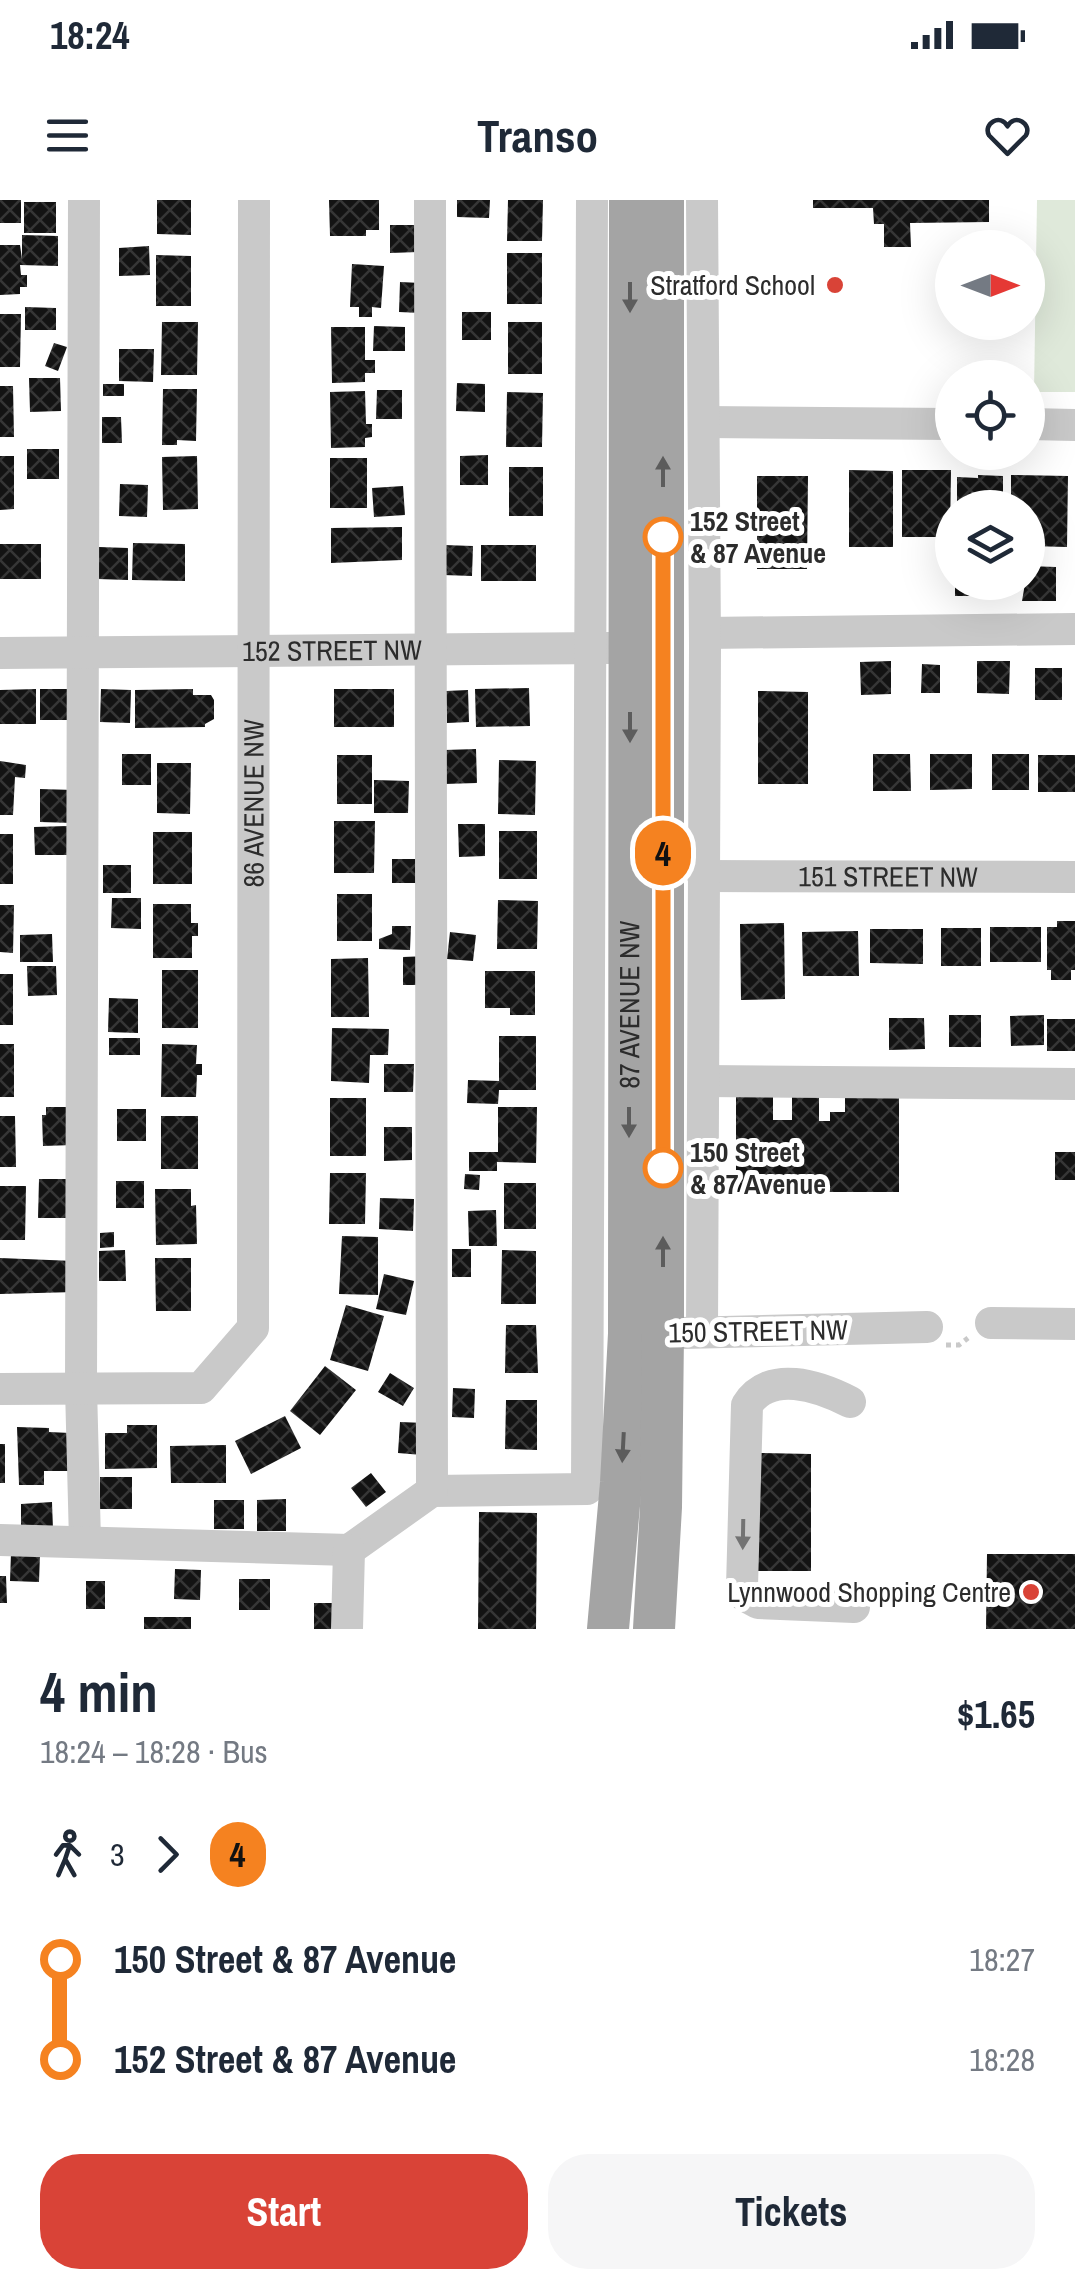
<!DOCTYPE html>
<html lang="en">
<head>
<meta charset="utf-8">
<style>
	:root { --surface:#fff; --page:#f6f6f7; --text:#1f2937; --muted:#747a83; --accent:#d94337 }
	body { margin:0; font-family:"Archivo Narrow",sans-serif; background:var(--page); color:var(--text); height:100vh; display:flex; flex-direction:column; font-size:38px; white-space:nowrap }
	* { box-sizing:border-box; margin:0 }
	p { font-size:32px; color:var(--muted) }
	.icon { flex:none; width:55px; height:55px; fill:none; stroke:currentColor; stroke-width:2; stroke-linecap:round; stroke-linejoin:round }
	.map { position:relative; height:1429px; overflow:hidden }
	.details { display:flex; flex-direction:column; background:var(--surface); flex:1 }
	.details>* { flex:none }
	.badge { padding:0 20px; border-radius:32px; font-size:35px; line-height:65px }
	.needle { width:65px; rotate:90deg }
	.tools { position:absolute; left:935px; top:30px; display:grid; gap:20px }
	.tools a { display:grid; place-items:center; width:110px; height:110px; border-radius:50%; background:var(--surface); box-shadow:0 10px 40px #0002; font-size:50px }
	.map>.badge { position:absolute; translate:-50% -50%; box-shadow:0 0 0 5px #fff }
	.legs { display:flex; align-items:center; gap:15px; height:110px; padding:0 40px; font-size:32px }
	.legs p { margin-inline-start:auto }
	.summary { display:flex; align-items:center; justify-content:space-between; height:170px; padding:0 40px }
	h1 { font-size:55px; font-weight:700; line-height:75px }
	.primary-button { display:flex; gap:20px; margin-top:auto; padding:20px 40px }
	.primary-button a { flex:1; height:115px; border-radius:40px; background:var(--accent); color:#fff; font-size:40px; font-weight:700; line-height:115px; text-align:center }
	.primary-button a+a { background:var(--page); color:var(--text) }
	ul { padding:0 40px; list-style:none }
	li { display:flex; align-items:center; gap:35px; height:100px; font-size:38px }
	li i { display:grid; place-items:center; width:15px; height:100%; margin:0 12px; background:currentColor }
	li i::after { content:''; width:25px; height:25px; margin:-12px; border:8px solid; border-radius:50%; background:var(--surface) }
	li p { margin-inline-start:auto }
	li:first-child i { background:linear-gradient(#0000 50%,currentColor 0) }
	li:last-child i { background:linear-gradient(currentColor 50%,#0000 0) }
	.status { display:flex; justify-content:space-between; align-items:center; height:70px; padding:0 50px; background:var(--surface); direction:ltr }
	.status svg { height:28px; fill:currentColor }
	header { display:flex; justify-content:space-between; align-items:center; height:130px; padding:0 40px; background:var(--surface); font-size:45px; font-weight:700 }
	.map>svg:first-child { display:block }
</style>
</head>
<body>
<div class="status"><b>18:24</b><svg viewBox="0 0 49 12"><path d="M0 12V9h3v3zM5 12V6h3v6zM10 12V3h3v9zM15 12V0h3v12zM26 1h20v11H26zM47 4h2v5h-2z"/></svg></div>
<header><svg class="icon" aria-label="menu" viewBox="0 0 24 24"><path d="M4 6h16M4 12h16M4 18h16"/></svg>Transo<svg class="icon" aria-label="heart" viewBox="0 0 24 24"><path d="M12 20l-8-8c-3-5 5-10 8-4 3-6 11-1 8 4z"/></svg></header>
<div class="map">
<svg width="1075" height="1429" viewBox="0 0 1075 1429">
	<defs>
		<pattern id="building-cross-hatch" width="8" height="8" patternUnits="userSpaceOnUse" patternTransform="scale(2.5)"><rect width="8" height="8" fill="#131313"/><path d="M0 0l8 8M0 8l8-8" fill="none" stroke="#363636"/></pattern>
	</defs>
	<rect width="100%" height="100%" fill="#fff"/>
	<!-- green -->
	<path fill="#dfe9da" d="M1037,0H1075V192H1034Z"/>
	<!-- building -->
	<path fill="url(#building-cross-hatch)" d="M0,0H21V23H0Z
		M157,0H191V35L157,34Z
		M329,0H379V30H366V36H330Z
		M457,0H490L489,18L457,17Z
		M508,0H543L542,41H507Z
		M813,0H989V22L910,23L911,47H884V24H874L873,8H813Z
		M24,2H56V33H24Z
		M390,25H419V52L390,53Z
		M22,35L58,36V66L20,65L21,75H27V87H20V94L0,95V45H20L22,59Z
		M149,46L150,75L119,76V48Z
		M507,53H542V104H507Z
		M156,55L191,56V106H156Z
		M352,64L384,66L381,108L372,107V117H359V107H350Z
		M400,82L421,83L420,113L399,112Z
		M25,107L56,108V130H25Z
		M462,112H491V140H462Z
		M0,114H21L20,167H0Z
		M162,122H198L197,175H161Z
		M508,122H542V174H508Z
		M374,126L405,127V151H373Z
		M331,127H365V160H375V173H365V182L332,183Z
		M54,143L67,147L58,171L45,166Z
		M119,149H154L153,182L119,181Z
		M29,178H60L61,211L30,212Z
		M457,183L485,184V212L456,211Z
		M103,184H124V196H103Z
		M0,186H13L14,237H0Z
		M163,189H197L196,241L177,240V245H162Z
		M377,190H402V219H376Z
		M365,191L366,224H372V237L365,238V247L331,248L330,192Z
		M507,192L543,193L542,247H506Z
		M102,217H121L122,243H102Z
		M27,249H59V279H27Z
		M488,255V285H460V256Z
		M0,256H14V309L0,310Z
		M197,256L198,309L163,310L162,257Z
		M330,258H367V308H330Z
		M509,267H543V316H509Z
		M849,270L893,271V347H849Z
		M902,270H951L950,337H902Z
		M978,275L1003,276V308H957V277L978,278Z
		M1011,275L1068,276L1067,347L1028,346V308H1011Z
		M757,276H808L807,369H757Z
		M120,284L148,285L147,317L119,316Z
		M403,286L405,315L374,317L372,288Z
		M402,327V360L331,363V328Z
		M133,343L185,344V381L132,380Z
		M0,344H41V379H0Z
		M444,345L473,346L472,376L443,375Z
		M481,345H536V381H481Z
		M99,347L128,348V380L98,379Z
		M1028,366L1056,367V401H1022Z
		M955,382H986V396H955Z
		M891,461V494L861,495L860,462Z
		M977,461H1010L1009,494L977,493Z
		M922,464L940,465V493H921Z
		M1035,468H1062V500H1035Z
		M529,488L530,526L476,527L475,489Z
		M36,489V524H0V490Z
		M40,489H68V520H40Z
		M101,489L131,490L130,523L100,522Z
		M193,489V495H211L214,500V519L205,524V527L135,528V490Z
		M334,489H394V527H334Z
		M468,490L469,522L447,523L446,491Z
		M758,491L808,492V584H758Z
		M476,549L477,583L444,584V550Z
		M122,554H151V585H122Z
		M873,554H910L911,591H873Z
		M930,554H972V589L930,590Z
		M992,554H1029V590H992Z
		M337,555H372V604H337Z
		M1038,555H1075V592H1038Z
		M499,560L536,561L535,615L498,614Z
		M0,561L26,565L25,578L15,577L13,615H0Z
		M157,563H191L190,614L157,613Z
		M374,580L409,581L408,613H374Z
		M40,589L74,590L73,623L40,622Z
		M334,621H375L374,673H334Z
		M458,624H485V656L459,657Z
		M67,626L68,655H35L34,627Z
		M499,631H537V679H499Z
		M153,632H192V684H153Z
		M0,634H13V684H0Z
		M392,659H423V683H392Z
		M103,665H131V693H103Z
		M337,694H372V741H337Z
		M112,698H141V729L111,728Z
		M498,700L538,701L537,749H497Z
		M153,704H191V723H198V736H192V758H153Z
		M0,705H14L13,753L0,752Z
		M1057,721H1075V770H1071V780H1051V770H1047V727H1057Z
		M784,723L785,799L741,800L740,724Z
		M392,726H411L410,750L379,749V739L392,734Z
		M990,727H1041V762H990Z
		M941,728H981V766H941Z
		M870,729H923V764L870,763Z
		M858,731L859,776H803L802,732Z
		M450,732L476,735L473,761L447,759Z
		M52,734L53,762H20V735Z
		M428,756V785H403V757Z
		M368,758L369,817H331V759Z
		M27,766H56L57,795L28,796Z
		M162,770H198V828H162Z
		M485,771H535V815H510V808H485Z
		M0,774H13V825H0Z
		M109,798L138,799V833L108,832Z
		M949,815H981V847H949Z
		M1044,815V845L1011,846L1010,816Z
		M889,818H924L925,849L889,850Z
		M1047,819H1075V851H1047Z
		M332,828L389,829L388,855H370L369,883L331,881Z
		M499,836H536V890H499L498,904L467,903L468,880L499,881Z
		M109,838H140V855H109Z
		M0,844H14V897H0Z
		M162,844L197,845L196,864H202V875H197L196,897H161Z
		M384,864H414L413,892H384Z
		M736,892H773V920H792V892H819V921H830V912H845V892H899V992H736Z
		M330,898H366V956H330Z
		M46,907H69L74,945L43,946L42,915H46Z
		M498,907H537L536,963L497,962V971H469V952H498Z
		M117,909H146V941H117Z
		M0,916H15L16,967H0Z
		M161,916H198V969H161Z
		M384,927H412V960L384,961Z
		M1055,952H1075V980H1055Z
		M330,973H366L365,1024H329Z
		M465,974L480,975L479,990L464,989Z
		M39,979H66V1018H38Z
		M116,981H144V1008H116Z
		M504,983H536V1029H504Z
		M0,986H26L25,1040H0Z
		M155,989H191V1006L196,1005L197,1044L156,1045Z
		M380,998L414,999L413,1031L379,1029Z
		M496,1010L497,1046H469L468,1011Z
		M114,1032V1047L100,1048V1033Z
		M342,1036L378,1037V1095L339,1094Z
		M452,1049H471V1077H452Z
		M125,1050L126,1081H99V1051Z
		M502,1050L536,1051V1104H501Z
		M0,1058L74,1061L75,1092L0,1094Z
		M155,1058H191V1111H156Z
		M384,1074L414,1081L406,1115L376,1109Z
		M346,1105L384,1116L368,1171L330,1160Z
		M506,1125H536L538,1173H505Z
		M325,1166L356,1190L320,1235L290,1211Z
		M390,1173L414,1188L403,1206L378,1192Z
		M453,1188L475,1189L474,1218L452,1217Z
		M506,1200H537V1250L505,1249Z
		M285,1216L301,1248L251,1274L235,1241Z
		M400,1222L425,1223L422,1255L398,1253Z
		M127,1225H157V1268L105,1269V1233H127Z
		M17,1227L49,1228V1232L70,1233L69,1271H44V1285H19Z
		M0,1244H5V1283H0Z
		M226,1245V1283H171L170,1246Z
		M758,1253L811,1254V1371H758Z
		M371,1273L386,1292L366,1307L351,1288Z
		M100,1277H132V1309H100Z
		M286,1299V1331H257V1300Z
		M214,1300H244V1329H214Z
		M52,1302L53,1329L21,1330V1304Z
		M479,1312L537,1313L536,1429H478Z
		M11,1353L40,1354L39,1382L10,1381Z
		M987,1354H1075V1429H986Z
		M175,1369L201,1370L200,1400L174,1399Z
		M0,1376H6L7,1403H0Z
		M239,1379H270V1410H239Z
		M86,1381H105V1409H86Z
		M314,1403H343V1429H314Z
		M144,1417H191V1429H144Z"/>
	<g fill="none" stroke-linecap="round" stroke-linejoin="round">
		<!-- path -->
		<path stroke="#c9c9c9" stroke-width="5" stroke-dasharray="5 5" stroke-linecap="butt" d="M946,1145H959L968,1138"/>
		<!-- minor -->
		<g stroke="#c9c9c9" stroke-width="32">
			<path d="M84,0L81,1188L85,1341"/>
			<path d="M704,222L952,224"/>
			<path d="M1028,224L1075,225"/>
			<path d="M705,433L1075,429"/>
			<path id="s1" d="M0,453L610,448"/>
			<path id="s2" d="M703,676L1075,677"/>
			<path d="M704,881L1075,884"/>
			<path d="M991,1123L1075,1124"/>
			<path d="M702,1132L705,446L702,0"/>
			<path d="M683,1133L927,1127"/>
			<path id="s3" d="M0,1189L201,1188L253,1128L254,0"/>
			<path d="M850,1202C819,1186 769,1169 747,1205L742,1387L745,1396L758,1403L854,1407"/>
			<path d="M432,1291L587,1289L592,0"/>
			<path d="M0,1340L349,1350L432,1291L430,0"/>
			<path d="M347,1429L349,1350"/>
		</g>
		<!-- major -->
		<g stroke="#a4a4a4" stroke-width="42">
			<path id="s4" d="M608,1429L621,1283L629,1134L630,0"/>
			<path d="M654,1429L661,1307L663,1133V0"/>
		</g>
	</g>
	<!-- one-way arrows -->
	<defs><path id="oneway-solid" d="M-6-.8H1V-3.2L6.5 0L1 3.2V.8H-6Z" transform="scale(2.5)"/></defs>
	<g fill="#5c5c5c">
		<use href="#oneway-solid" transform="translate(630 97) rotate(90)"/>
		<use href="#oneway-solid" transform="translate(663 272) rotate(-90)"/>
		<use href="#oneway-solid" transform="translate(630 527) rotate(90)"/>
		<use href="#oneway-solid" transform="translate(629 922) rotate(90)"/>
		<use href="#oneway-solid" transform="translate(663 1052) rotate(-90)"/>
		<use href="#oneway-solid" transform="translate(623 1247) rotate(93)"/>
	</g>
	<use fill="#737373" href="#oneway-solid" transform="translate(743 1334) rotate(91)"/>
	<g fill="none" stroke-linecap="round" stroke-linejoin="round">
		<!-- line-1 casing -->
		<g stroke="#fff" stroke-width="22">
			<path id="line-1" d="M663,968V337"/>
		</g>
		<!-- line-1 -->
		<use href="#line-1" stroke="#f58220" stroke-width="15"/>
	</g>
	<!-- markers -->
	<g fill="#d94337" stroke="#fff" stroke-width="4">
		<circle cx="835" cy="85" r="10"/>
		<circle cx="1031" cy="1392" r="10"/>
	</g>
	<g fill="#fff" stroke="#f58220" stroke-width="5">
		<circle cx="663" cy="337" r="18"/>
		<circle cx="663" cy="968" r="18"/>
	</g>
	<g text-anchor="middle" stroke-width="10" stroke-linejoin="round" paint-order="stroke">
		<!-- poi labels -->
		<g font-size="28" fill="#2c2c2c" stroke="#fff" text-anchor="end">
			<text x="815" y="95">Stratford School</text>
			<text x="1011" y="1402">Lynnwood Shopping Centre</text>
		</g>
		<!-- stop labels -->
		<g font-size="28" font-weight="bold" fill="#2c2c2c" stroke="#fff" text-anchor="start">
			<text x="690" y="331">152 Street<tspan x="690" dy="32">&amp; 87 Avenue</tspan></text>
			<text x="690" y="962">150 Street<tspan x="690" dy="32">&amp; 87 Avenue</tspan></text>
		</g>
		<!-- street labels -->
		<g font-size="28" fill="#2c2c2c" stroke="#fff">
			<text dy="10" stroke="none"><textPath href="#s1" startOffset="332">152 STREET NW</textPath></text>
			<text dy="10" stroke="none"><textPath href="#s3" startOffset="805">86 AVENUE NW</textPath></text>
			<text dy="10" stroke="none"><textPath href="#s2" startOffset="185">151 STREET NW</textPath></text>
			<text dy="10" stroke="none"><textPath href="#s4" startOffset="625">87 AVENUE NW</textPath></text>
			<text transform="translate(758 1131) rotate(-1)" y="10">150 STREET NW</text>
		</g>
	</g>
</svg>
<div class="tools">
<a><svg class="needle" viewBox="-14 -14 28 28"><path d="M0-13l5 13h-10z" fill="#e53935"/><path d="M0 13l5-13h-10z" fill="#747a83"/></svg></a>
<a><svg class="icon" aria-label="locate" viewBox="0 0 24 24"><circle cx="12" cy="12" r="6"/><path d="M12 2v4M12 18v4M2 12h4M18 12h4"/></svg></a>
<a><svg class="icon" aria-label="layers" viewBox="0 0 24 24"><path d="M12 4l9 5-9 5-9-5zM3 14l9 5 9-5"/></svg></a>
</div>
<b class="badge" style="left:663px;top:653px;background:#f58220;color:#111">4</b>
</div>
<section class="details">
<div class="summary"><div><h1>4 min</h1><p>18:24 – 18:28 · Bus</p></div><b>$1.65</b></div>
<div class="legs"><svg class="icon" aria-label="walk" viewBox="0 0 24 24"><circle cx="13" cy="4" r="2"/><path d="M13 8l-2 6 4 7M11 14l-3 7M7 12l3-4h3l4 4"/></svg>3<svg class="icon" aria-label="forward" viewBox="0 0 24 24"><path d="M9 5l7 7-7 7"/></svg><b class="badge" style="background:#f58220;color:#111">4</b></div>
<ul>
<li><i style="color:#f58220"></i><b>150 Street &amp; 87 Avenue</b><p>18:27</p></li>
<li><i style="color:#f58220"></i><b>152 Street &amp; 87 Avenue</b><p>18:28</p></li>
</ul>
<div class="primary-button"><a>Start</a><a>Tickets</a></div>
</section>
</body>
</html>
